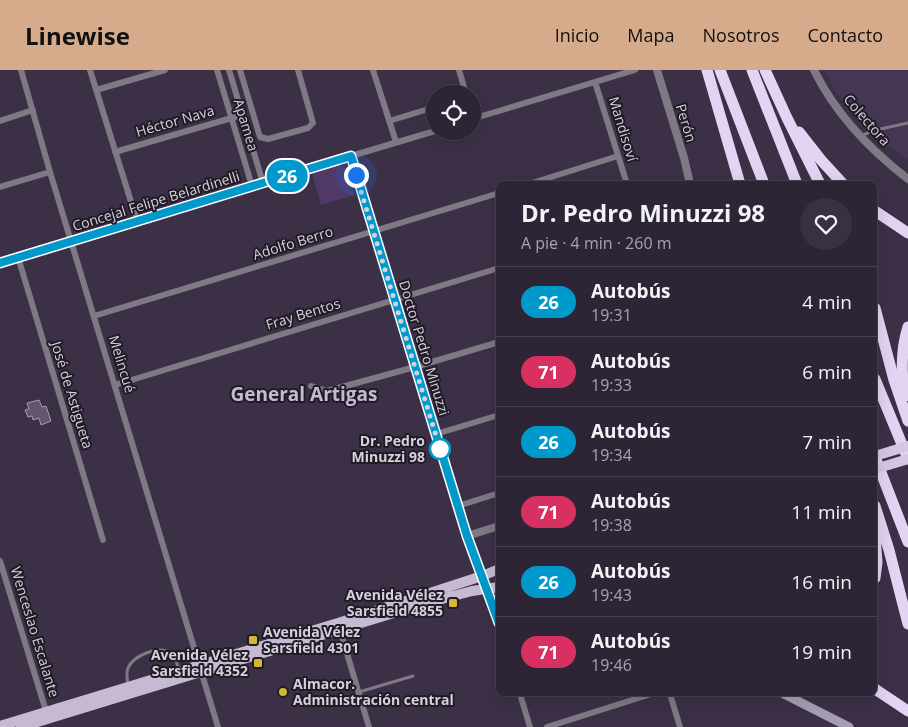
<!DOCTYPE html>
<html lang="es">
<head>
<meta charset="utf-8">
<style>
	:root { --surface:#2d2435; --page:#393041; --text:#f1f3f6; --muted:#a7a4ad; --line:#484150; --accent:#d6ab8b }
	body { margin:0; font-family:"Open Sans",sans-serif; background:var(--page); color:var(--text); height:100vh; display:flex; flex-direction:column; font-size:19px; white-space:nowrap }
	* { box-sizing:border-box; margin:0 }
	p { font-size:16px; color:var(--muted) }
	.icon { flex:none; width:28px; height:28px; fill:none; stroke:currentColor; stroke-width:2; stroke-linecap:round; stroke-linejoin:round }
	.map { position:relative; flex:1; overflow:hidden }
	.sheet { position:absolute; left:496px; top:111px; width:381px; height:515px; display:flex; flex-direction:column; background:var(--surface); border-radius:8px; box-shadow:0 5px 20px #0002,0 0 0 1px var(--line) }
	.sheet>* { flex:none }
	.badge { padding:0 10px; border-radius:16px; font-size:18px; line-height:32px }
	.buttons { position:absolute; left:426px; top:15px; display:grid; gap:10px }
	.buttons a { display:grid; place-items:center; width:55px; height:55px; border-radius:50%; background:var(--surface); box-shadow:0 5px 20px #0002,0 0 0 1px var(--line); font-size:25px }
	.you { position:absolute; width:25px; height:25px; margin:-12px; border:4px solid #fff; border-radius:50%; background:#1a73e8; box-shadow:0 0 0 8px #1a73e833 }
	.map>.badge { position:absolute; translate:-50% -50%; box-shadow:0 0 0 2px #fff }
	.round { display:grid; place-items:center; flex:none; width:52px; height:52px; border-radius:26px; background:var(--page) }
	.headline { display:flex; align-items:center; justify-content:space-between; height:85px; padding:0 25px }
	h1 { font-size:24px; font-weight:700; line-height:38px }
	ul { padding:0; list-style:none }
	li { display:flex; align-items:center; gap:15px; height:70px; padding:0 25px; border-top:1px solid var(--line) }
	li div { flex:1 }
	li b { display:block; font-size:19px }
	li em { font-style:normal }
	li .badge { min-width:55px; font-weight:700; text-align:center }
	header { display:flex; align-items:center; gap:30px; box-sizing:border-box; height:70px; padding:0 25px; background:var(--accent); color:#111 }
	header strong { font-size:24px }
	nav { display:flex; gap:28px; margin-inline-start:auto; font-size:18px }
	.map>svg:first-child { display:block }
</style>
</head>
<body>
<header>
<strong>Linewise</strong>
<nav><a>Inicio</a><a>Mapa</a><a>Nosotros</a><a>Contacto</a></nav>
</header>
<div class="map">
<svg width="908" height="657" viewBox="0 0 908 657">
	<rect width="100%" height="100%" fill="#3c3047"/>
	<!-- built -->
	<path fill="#453654" d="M825,0H908V89L881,71L836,22Z"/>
	<!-- green -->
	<path fill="#513967" d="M338,95L345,98L354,125L321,135L312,103Z"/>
	<!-- building -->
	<path fill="#635770" stroke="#a699b5" d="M39,330L42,337L46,336L51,351L41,355L39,348L33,350L32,346L28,347L25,340L29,339L27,333Z"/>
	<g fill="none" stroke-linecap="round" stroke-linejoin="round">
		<!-- service -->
		<path stroke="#7e7985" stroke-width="3" d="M860,66L876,60L908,53
			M128,615C127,609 126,603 128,598C133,586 158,575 170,583C176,586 177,594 179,601
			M359,622L413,606"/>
		<!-- minor -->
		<path stroke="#7e7985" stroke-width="6" d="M21,0L50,102L218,657
			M90,0L137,151
			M217,0L252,116
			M229,0L263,113
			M240,0L260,67L268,69L308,58L313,53L298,0
			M373,0L396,72
			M459,0L466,24
			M595,12L627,114
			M96,20L165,0
			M472,49L635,0
			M0,51L33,40
			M389,51L435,37
			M115,82L242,45
			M351,86L435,61
			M529,114L618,86
			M0,117L50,102
			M18,187L103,470
			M94,246L499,123
			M115,315L499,198
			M311,316L327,321L415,297L499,272
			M436,364L499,345
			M458,436L499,423
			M0,491L46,641
			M340,560L369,657
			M520,624L530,657
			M670,624L680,657
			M547,657L651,624"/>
		<!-- tertiary -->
		<path stroke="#7e7985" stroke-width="8" d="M657,0L684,88L690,114
			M814,0C836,45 869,79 908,109
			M467,466L499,456"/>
		<!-- secondary -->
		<path stroke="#a79eb1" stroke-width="9" d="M0,192L351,86L467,466L499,553
			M784,624L849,657"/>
		<!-- primary -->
		<path stroke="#c6bad3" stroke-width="10" d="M0,656L338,553L482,506L499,499
			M21,657L423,534L472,521L499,517"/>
		<!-- motorway -->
		<path stroke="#e2d4f2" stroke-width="11" d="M707,0L740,114
			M720,0L764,114
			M752,0L797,114
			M765,0L787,48L820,114
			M799,62L821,90L843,114
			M875,141L908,163
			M875,238L894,310L908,351
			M875,309L908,389
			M905,326C901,303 901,279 908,257
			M875,387L908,472
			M875,436L889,480L908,554
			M875,467L877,492L875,508
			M875,619L908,641"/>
		<!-- trunk-bridge -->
		<path stroke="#d4c7e2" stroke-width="10" d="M875,386L908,376
			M875,399L908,389"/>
	</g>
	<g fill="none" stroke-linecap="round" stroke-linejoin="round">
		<!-- line casing -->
		<g stroke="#fff" stroke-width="11">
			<path id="line" d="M0,193L351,86L467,466L499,553"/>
		</g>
		<!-- line -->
		<use href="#line" stroke="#0099cb" stroke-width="8"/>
		<!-- walk -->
		<path stroke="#d6d0de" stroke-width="5" stroke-dasharray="0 9" d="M356,105L441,382L440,379"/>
	</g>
	<!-- markers -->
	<circle fill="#fff" stroke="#0099cb" stroke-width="2.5" cx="440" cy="379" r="10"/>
	<g fill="#d2b736" stroke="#201b25" stroke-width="2">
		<rect x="448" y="528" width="10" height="10" rx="2.5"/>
		<rect x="248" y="565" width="10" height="10" rx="2.5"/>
		<rect x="253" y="588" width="10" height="10" rx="2.5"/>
		<circle cx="283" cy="622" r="5"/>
	</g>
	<g text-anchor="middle" stroke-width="4" stroke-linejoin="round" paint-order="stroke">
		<!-- street labels -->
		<g font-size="14" fill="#d6d0de" stroke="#201b25">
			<text transform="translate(867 50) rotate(49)" y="5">Colectora</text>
			<text transform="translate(175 51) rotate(-16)" y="5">Héctor Nava</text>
			<text transform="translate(686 53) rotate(73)" y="5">Perón</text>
			<text transform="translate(246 55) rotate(73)" y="5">Apamea</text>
			<text transform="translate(623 59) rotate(73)" y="5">Mandisoví</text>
			<text transform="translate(156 131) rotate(-17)" y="5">Concejal Felipe Belardinelli</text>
			<text transform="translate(293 173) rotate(-17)" y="5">Adolfo Berro</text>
			<text transform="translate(303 244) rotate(-17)" y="5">Fray Bentos</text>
			<text transform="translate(424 278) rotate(73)" y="5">Doctor Pedro Minuzzi</text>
			<text transform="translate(122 294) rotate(73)" y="5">Melincué</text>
			<text transform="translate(72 325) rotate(73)" y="5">José de Astigueta</text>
			<text transform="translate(35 562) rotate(73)" y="5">Wenceslao Escalante</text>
		</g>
		<!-- stop labels -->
		<g font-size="14" font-weight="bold" fill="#d6d0de" stroke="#201b25" text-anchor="end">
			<text x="425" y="376">Dr. Pedro<tspan x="425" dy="16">Minuzzi 98</tspan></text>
		</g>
		<!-- poi labels -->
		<g font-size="14" font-weight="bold" fill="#d6d0de" stroke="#201b25" text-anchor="end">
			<text x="443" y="530">Avenida Vélez<tspan x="443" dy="16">Sarsfield 4855</tspan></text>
			<text x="263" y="567" text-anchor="start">Avenida Vélez<tspan x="263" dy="16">Sarsfield 4301</tspan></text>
			<text x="248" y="590">Avenida Vélez<tspan x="248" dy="16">Sarsfield 4352</tspan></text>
			<text x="293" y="619" text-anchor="start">Almacor.<tspan x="293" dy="16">Administración central</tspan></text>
		</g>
		<!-- district labels -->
		<g font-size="19" font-weight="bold" fill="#c6b9d5" stroke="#201b25">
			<text x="304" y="331">General Artigas</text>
		</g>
	</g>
</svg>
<div class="buttons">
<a><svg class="icon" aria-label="locate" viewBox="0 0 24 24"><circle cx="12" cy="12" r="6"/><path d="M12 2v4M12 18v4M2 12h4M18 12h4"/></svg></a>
</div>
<div class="you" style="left:356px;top:105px"></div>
<b class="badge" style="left:287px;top:106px;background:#0099cb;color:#fff">26</b>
<section class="sheet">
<div class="headline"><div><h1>Dr. Pedro Minuzzi 98</h1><p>A pie · 4 min · 260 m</p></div><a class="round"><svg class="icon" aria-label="heart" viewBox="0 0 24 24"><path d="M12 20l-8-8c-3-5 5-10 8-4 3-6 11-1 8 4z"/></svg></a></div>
<ul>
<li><span class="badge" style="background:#0099cb;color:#fff">26</span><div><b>Autobús</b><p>19:31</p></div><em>4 min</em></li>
<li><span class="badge" style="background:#d93062;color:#fff">71</span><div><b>Autobús</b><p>19:33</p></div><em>6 min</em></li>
<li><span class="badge" style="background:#0099cb;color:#fff">26</span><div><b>Autobús</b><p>19:34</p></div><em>7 min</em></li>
<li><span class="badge" style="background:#d93062;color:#fff">71</span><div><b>Autobús</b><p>19:38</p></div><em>11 min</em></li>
<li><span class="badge" style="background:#0099cb;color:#fff">26</span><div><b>Autobús</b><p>19:43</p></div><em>16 min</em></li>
<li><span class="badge" style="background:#d93062;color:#fff">71</span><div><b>Autobús</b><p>19:46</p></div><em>19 min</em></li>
</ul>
</section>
</div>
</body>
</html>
